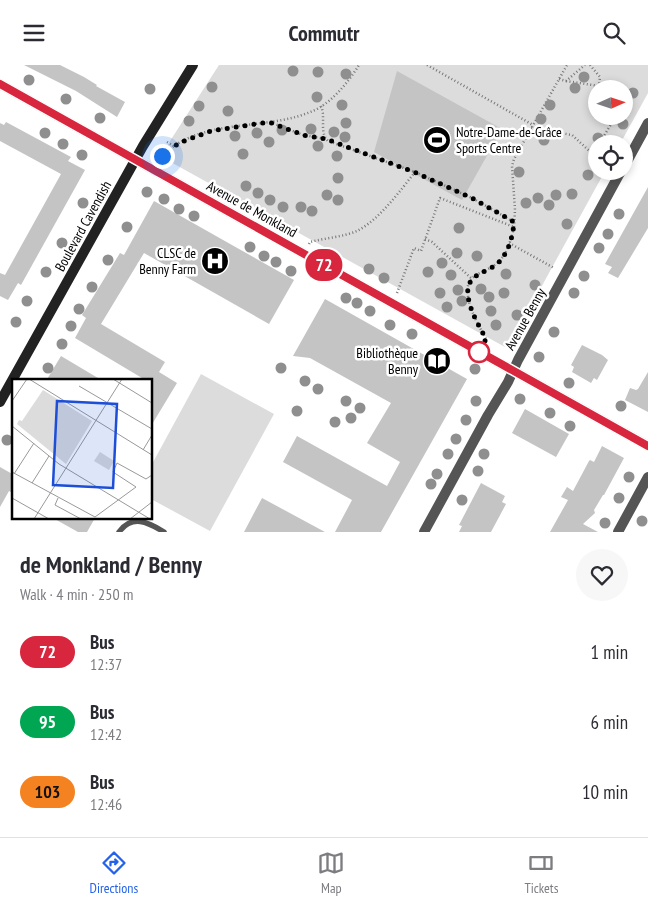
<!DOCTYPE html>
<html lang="en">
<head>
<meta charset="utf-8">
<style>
	:root { --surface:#fff; --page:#f7f7f7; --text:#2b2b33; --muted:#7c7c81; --line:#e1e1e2; --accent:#2563eb }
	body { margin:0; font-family:"PT Sans Narrow",sans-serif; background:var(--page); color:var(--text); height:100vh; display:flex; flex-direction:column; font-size:19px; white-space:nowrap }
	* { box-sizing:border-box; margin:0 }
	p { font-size:16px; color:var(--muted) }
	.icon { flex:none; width:28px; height:28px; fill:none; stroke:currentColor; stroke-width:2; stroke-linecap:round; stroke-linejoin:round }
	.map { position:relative; height:467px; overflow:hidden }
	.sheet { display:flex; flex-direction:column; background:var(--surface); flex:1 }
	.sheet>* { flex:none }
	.badge { padding:0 10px; border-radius:16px; font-size:18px; line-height:32px }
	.needle { width:32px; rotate:87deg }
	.buttons { position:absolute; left:588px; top:15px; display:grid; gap:10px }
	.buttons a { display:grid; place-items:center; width:45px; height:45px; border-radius:50%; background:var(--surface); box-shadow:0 2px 8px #0003; font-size:25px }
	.you { position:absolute; width:25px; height:25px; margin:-12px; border:4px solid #fff; border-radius:50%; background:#1a73e8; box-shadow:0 0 0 8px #1a73e833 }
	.map>.badge { position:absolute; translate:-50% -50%; box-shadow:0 0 0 2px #fff }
	.round { display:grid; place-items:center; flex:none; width:52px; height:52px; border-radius:26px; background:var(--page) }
	.headline { display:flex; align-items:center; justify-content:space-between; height:85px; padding:0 20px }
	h1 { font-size:24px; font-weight:800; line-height:38px }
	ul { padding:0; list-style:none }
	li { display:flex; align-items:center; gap:15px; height:70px; padding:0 20px }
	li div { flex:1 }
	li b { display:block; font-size:19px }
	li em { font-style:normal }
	li .badge { min-width:55px; font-weight:700; text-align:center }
	header { display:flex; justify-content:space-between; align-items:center; height:65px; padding:0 20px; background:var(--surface); font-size:22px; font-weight:800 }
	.dock { display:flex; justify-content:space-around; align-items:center; height:70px; border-top:1px solid var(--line); background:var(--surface); font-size:14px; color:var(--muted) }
	.dock a { display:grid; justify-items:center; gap:2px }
	.dock .active { color:var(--accent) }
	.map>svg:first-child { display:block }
</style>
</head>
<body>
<header><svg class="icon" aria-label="menu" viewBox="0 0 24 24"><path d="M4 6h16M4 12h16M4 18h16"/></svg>Commutr<svg class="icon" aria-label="search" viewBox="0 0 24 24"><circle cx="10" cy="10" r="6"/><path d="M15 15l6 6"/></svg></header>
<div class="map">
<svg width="648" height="467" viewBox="0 0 648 467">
	<rect width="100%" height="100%" fill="#fff"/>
	<!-- green -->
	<path fill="#dcdcdc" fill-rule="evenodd" d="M219,0H648V28L620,79H596V106H605L510,279L505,282L167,95C161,88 167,82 170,76ZM596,24H624V51H596Z
		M201,309L274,349L210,466L151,434V401Z"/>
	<!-- building -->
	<path fill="#c4c4c4" d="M24,0H60L84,12L97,20L96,21L125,37L117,52L76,26Z
		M397,6L502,64L462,135L374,87Z
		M6,57L71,92L68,96L85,105L21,220L18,218L8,235L0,231V208L5,210L61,109L0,76V58L4,60Z
		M648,122V163L618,213L608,208L612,202L605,199Z
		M154,136L294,215L269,259L144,188L101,259L165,297L159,307L177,318L151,361V316H147L75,273L86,253L82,250L120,188L124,190Z
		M325,234L467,314L381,467H335L352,435L283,397L297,371L387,421L400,397L367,378L391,338L310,293L293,291Z
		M582,280L602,290L608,295L597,315L594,313L591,318L572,307L574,302L571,300Z
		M61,291L103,316H46Z
		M648,307V347L625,335L630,323L636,325L638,324Z
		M525,344L569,369L556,392L512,368Z
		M602,381L624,393L604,430H603L594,445L595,448L583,459L598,467H550L568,435L561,432L567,422L573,426L589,396L590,395L594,397Z
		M0,402L14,410V429L9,426L0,442Z
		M481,418L505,431L502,437L506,439L491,467H459L462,461L459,460Z
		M262,433L325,467H244Z
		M53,453H95L87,467H78Z"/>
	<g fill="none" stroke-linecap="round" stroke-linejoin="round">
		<!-- path -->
		<path stroke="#777" stroke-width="2.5" stroke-dasharray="1 2.5" stroke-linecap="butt" d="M427,0L533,60
			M590,0L600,12L599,20
			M559,14L566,16L585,0
			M566,16L599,21L606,24
			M321,41C326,52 319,68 328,76L415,107L472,133L514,157
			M270,57L303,70L326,74
			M531,63L572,70L596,92
			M167,77L174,81
			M599,79L616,51
			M162,91C203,50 269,68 317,44C334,35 349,16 359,0
			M514,162L515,145L512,101L514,94L567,0
			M425,174L432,177L471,213
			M509,178L554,203
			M309,179L310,177C325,173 343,172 357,166C379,155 400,126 415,107
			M397,228L414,183L421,186L440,133L514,162C511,174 508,188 498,197C485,210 464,207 468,231C470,246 479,261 486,274"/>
		<!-- lane -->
		<path stroke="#555" stroke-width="5.5" d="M119,467C132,449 148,457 164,467"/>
		<!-- street -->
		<path stroke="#555" stroke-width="10" d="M624,102L648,58
			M424,467L488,350L508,317L518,295L621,106
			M618,467L648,412"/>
		<!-- secondary -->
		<path stroke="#222" stroke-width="10" d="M0,19L648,381
			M0,337L143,81L193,0"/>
	</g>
	<!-- trees -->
	<g fill="#8f8f8f">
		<circle cx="293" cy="6" r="5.5"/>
		<circle cx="318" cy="7" r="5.5"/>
		<circle cx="346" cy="9" r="5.5"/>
		<circle cx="584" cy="12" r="5.5"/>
		<circle cx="29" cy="15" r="5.5"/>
		<circle cx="212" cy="22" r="5.5"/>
		<circle cx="575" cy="23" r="5.5"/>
		<circle cx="150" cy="24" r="5.5"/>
		<circle cx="633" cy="28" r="5.5"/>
		<circle cx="317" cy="32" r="5.5"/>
		<circle cx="66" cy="34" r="5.5"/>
		<circle cx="342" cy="40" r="5.5"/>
		<circle cx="550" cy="40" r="5.5"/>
		<circle cx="199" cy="41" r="5.5"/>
		<circle cx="228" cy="46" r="5.5"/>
		<circle cx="100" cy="53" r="5.5"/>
		<circle cx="541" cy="54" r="5.5"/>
		<circle cx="189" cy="56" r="5.5"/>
		<circle cx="346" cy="58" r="5.5"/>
		<circle cx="623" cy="59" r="5.5"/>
		<circle cx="311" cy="64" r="5.5"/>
		<circle cx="282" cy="65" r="5.5"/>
		<circle cx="334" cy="67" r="5.5"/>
		<circle cx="45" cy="68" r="5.5"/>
		<circle cx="257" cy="68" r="5.5"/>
		<circle cx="235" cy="71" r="5.5"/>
		<circle cx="345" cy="72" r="5.5"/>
		<circle cx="598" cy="73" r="5.5"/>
		<circle cx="544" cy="75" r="5.5"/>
		<circle cx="269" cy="77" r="5.5"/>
		<circle cx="63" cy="79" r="5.5"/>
		<circle cx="318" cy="81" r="5.5"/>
		<circle cx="243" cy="89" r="5.5"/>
		<circle cx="82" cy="90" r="5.5"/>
		<circle cx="337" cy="91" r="5.5"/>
		<circle cx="519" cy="107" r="5.5"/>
		<circle cx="588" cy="110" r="5.5"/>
		<circle cx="338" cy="113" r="5.5"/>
		<circle cx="246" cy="121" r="5.5"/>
		<circle cx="147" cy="127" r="5.5"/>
		<circle cx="258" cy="128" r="5.5"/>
		<circle cx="572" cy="129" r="5.5"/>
		<circle cx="327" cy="130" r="5.5"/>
		<circle cx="556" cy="130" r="5.5"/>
		<circle cx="538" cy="133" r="5.5"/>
		<circle cx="164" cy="134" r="5.5"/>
		<circle cx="270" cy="135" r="5.5"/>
		<circle cx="338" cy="135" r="5.5"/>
		<circle cx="83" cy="138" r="5.5"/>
		<circle cx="526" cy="138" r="5.5"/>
		<circle cx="549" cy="140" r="5.5"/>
		<circle cx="283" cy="142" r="5.5"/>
		<circle cx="301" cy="142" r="5.5"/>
		<circle cx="179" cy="144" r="5.5"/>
		<circle cx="312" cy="146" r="5.5"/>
		<circle cx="619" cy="149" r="5.5"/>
		<circle cx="194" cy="151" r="5.5"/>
		<circle cx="567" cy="159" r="5.5"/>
		<circle cx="127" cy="162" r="5.5"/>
		<circle cx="459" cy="163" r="5.5"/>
		<circle cx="608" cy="169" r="5.5"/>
		<circle cx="62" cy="178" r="5.5"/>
		<circle cx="250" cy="182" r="5.5"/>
		<circle cx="599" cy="183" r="5.5"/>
		<circle cx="457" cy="188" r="5.5"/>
		<circle cx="264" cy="191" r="5.5"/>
		<circle cx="477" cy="191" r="5.5"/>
		<circle cx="108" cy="195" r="5.5"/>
		<circle cx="276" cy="197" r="5.5"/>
		<circle cx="442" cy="198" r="5.5"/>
		<circle cx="369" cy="204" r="5.5"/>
		<circle cx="291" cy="206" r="5.5"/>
		<circle cx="46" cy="207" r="5.5"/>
		<circle cx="428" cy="207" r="5.5"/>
		<circle cx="506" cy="209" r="5.5"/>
		<circle cx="451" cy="210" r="5.5"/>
		<circle cx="584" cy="211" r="5.5"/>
		<circle cx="384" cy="213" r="5.5"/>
		<circle cx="535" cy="220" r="5.5"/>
		<circle cx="92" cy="222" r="5.5"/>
		<circle cx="481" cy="224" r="5.5"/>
		<circle cx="458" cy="225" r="5.5"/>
		<circle cx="440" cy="228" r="5.5"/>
		<circle cx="504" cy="228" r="5.5"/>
		<circle cx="574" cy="228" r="5.5"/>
		<circle cx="489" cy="232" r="5.5"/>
		<circle cx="346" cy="233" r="5.5"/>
		<circle cx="27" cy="236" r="5.5"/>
		<circle cx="462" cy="236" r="5.5"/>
		<circle cx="357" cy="238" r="5.5"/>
		<circle cx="447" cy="242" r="5.5"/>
		<circle cx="79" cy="244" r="5.5"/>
		<circle cx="370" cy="246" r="5.5"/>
		<circle cx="491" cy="246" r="5.5"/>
		<circle cx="517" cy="250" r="5.5"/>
		<circle cx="16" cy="257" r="5.5"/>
		<circle cx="390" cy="260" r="5.5"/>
		<circle cx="496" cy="260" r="5.5"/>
		<circle cx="71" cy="261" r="5.5"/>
		<circle cx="554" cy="267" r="5.5"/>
		<circle cx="412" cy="269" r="5.5"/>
		<circle cx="62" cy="279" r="5.5"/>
		<circle cx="539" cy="292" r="5.5"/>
		<circle cx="48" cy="303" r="5.5"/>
		<circle cx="281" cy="303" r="5.5"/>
		<circle cx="475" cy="304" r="5.5"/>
		<circle cx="305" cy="316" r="5.5"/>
		<circle cx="569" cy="318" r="5.5"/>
		<circle cx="318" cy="324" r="5.5"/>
		<circle cx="520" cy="334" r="5.5"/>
		<circle cx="346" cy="336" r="5.5"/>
		<circle cx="476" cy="336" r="5.5"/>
		<circle cx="621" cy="341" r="5.5"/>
		<circle cx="360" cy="343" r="5.5"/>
		<circle cx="297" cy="346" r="5.5"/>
		<circle cx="550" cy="348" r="5.5"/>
		<circle cx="351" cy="353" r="5.5"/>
		<circle cx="466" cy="355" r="5.5"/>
		<circle cx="335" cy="357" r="5.5"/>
		<circle cx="570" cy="361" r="5.5"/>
		<circle cx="456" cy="374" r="5.5"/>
		<circle cx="7" cy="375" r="5.5"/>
		<circle cx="448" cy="389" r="5.5"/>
		<circle cx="484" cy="389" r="5.5"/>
		<circle cx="478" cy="406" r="5.5"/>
		<circle cx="437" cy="409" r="5.5"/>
		<circle cx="629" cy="412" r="5.5"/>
		<circle cx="431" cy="419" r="5.5"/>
		<circle cx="619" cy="433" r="5.5"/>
		<circle cx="462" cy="435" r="5.5"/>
		<circle cx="642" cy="456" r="5.5"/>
		<circle cx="605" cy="458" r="5.5"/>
	</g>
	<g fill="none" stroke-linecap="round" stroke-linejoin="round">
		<!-- line casing -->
		<g stroke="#fff" stroke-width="11">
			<path id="line" d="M0,19L648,381"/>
		</g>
		<!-- line -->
		<use href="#line" stroke="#d7263d" stroke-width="8"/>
		<!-- walk -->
		<path stroke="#000" stroke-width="5" stroke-dasharray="0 9" d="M162,91L179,78L211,66L269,57L303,70L326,74L414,107L472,133L514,157C513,171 509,186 499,197C487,209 465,208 468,231C470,246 479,261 486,274L479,287"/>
	</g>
	<!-- icons -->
	<defs>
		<g id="stadium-disc" transform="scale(1.4375)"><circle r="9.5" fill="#000" stroke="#fff"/><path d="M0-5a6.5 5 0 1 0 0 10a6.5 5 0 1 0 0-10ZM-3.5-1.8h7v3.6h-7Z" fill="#fff"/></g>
		<g id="hospital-disc" transform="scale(1.4375)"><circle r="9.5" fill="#000" stroke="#fff"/><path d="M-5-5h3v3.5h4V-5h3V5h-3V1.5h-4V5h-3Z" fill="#fff"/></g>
		<g id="library-disc" transform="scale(1.4375)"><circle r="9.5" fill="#000" stroke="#fff"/><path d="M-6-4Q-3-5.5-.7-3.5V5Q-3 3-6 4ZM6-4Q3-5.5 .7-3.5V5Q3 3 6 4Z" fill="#fff"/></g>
	</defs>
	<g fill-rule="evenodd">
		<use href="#stadium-disc" x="437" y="75"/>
		<use href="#hospital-disc" x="215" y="196"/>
		<use href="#library-disc" x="437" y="296"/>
	</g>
	<!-- markers -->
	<circle fill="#fff" stroke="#d7263d" stroke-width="2.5" cx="479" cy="287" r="10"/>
	<g text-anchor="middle" stroke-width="5" stroke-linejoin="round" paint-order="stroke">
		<!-- poi labels -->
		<g font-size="14" fill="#000" stroke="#fff" text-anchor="end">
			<text x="456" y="72" text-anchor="start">Notre-Dame-de-Grâce<tspan x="456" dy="16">Sports Centre</tspan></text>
			<text x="196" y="193">CLSC de<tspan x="196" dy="16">Benny Farm</tspan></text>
			<text x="418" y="293">Bibliothèque<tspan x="418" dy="16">Benny</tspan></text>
		</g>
		<!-- street labels -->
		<g font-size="14" fill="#000" stroke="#fff">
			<text transform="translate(252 144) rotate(29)" y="5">Avenue de Monkland</text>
			<text transform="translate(83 161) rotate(-61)" y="5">Boulevard Cavendish</text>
			<text transform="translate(525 254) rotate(-61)" y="5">Avenue Benny</text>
		</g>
	</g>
	<!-- overview -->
	<g transform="translate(12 314)">
		<rect width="140" height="140" fill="#fff"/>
		<path d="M31,11L80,42L54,85L5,45L7,41L10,42ZM88,73L102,82L97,91L82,82Z" fill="#dcdcdc"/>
		<path fill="none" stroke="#999" stroke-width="1" d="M17,0L140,76M101,0L140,24M67,7L140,50M0,22L15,0M0,47L47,85L138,140M131,71L140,56M0,93L83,138L124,108L101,93L105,84L134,100L140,96M2,95L22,64M20,104L37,77M0,119L37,140M46,119L43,126L69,140M22,140L110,0M118,140L140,123"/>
		<path fill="#1d4ed8" fill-opacity="0.15" stroke="#1d4ed8" stroke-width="2.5" d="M45,22L105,25L101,109L41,106Z"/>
		<rect width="140" height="140" fill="none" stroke="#000" stroke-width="2.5"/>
	</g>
</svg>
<div class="buttons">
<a><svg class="needle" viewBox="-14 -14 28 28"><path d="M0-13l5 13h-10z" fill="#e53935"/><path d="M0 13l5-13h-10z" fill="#7c7c81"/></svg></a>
<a><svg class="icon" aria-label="locate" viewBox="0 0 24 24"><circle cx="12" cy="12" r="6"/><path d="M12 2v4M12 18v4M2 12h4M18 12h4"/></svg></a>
</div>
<div class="you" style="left:162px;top:91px"></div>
<b class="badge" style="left:324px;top:200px;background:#d7263d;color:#fff">72</b>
</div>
<section class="sheet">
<div class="headline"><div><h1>de Monkland / Benny</h1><p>Walk · 4 min · 250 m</p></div><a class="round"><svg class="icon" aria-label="heart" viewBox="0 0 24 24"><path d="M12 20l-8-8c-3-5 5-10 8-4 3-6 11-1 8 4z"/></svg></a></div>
<ul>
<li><span class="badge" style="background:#d7263d;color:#fff">72</span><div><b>Bus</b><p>12:37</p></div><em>1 min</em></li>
<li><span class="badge" style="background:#00a651;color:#fff">95</span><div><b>Bus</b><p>12:42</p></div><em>6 min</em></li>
<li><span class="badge" style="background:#f58220;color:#111">103</span><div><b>Bus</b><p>12:46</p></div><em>10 min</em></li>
</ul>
</section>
<nav class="dock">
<a class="active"><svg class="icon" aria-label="directions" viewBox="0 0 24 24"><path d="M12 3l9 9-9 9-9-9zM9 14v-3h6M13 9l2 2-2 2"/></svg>Directions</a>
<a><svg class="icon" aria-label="map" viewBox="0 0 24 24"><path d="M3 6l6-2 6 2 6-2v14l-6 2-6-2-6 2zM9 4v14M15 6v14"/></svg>Map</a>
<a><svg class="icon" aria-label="tickets" viewBox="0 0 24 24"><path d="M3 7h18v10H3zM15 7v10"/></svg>Tickets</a>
</nav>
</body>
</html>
